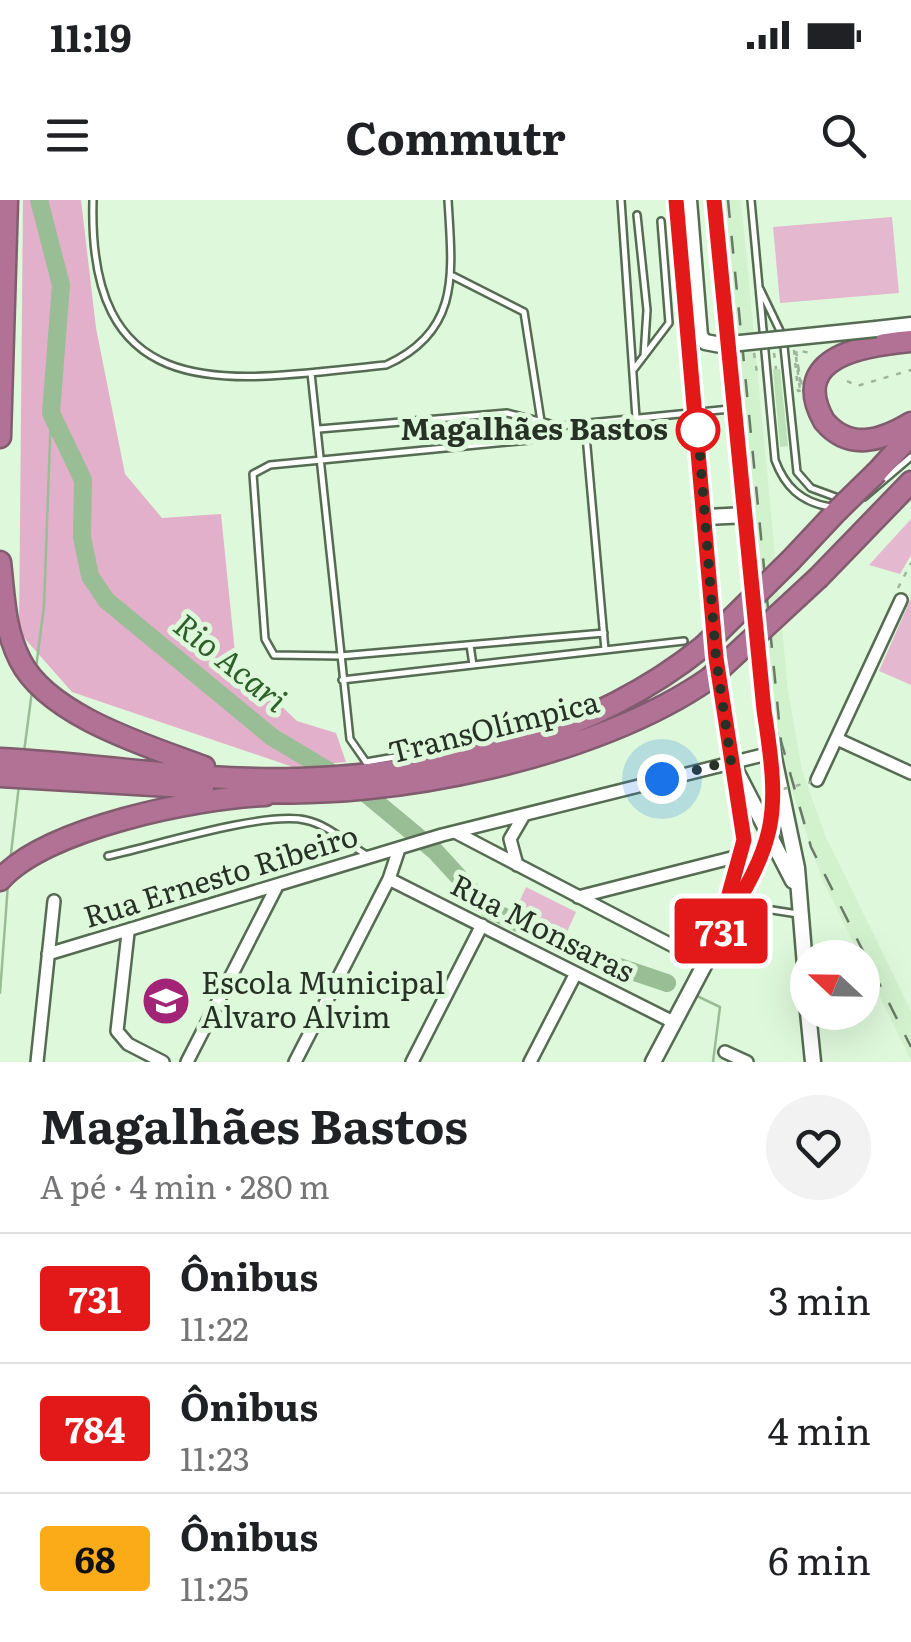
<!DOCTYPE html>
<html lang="pt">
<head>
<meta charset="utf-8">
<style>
	:root { --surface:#fff; --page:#f2f2f2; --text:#202124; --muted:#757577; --line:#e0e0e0 }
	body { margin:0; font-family:Literata,serif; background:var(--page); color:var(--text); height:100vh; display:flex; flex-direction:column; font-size:38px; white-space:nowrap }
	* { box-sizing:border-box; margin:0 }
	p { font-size:32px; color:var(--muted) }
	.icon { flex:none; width:55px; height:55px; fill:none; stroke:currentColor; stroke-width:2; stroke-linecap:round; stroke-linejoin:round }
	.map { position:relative; height:862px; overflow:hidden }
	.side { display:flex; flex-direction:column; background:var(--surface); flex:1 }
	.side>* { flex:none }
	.badge { padding:0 20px; border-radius:8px; font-size:35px; line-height:65px }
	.needle { width:65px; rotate:292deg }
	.buttons { position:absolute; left:790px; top:740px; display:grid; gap:20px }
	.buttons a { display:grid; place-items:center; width:90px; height:90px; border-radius:50%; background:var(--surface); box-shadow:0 10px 40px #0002; font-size:50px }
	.you { position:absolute; width:50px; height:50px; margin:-25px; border:8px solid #fff; border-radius:50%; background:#1a73e8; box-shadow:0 0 0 15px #1a73e833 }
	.map>.badge { position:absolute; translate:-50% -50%; box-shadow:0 0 0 5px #fff }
	.round { display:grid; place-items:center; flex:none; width:105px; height:105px; border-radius:52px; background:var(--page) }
	.head { display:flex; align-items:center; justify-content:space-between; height:170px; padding:0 40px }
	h1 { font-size:48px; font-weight:700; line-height:75px }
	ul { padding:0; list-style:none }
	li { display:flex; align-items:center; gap:30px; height:130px; padding:0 40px; border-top:2px solid var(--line) }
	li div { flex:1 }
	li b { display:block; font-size:38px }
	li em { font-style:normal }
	li .badge { min-width:110px; font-weight:700; text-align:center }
	.status { display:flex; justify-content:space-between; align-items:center; height:70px; padding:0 50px; background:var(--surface); direction:ltr }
	.status svg { height:28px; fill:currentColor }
	header { display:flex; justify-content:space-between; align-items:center; height:130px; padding:0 40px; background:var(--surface); font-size:45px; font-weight:700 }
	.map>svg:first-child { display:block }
</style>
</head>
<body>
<div class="status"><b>11:19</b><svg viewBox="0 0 49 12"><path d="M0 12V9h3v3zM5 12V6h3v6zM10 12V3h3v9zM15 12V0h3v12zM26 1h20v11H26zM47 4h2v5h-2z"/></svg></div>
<header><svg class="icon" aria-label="menu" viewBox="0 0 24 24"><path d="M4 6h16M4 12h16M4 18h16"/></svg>Commutr<svg class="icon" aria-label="search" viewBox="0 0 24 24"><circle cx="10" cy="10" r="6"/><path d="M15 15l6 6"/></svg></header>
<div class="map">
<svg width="911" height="862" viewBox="0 0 911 862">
	<rect width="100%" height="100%" fill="#def8db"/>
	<!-- built -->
	<path fill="#d2f1cd" d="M722,0H741L788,491L802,570L825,635L911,811V860L822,679L772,532Z"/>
	<!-- green -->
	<path fill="#e4b9d0" d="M892,17L899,93L780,103L773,27Z
		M911,319V355L900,374L869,365Z
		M911,398V485L879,471Z
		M526,687L576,712L566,734L516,709Z"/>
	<!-- forest -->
	<path fill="#e3b0cb" d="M23,0H81L96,128L125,274L162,318L221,314L236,463L297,521L336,533L346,562L293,567L72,492L19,432Z"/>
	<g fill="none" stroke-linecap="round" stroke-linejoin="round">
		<!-- stream -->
		<path stroke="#99bd94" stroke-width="2.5" d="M36,468L44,406L51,213
			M24,552L32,491
			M10,662L19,585
			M0,793L8,684
			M697,796L720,807L713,862"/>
		<!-- river -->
		<path stroke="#99bd94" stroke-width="18" d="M39,0L61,85L51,213L83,280L82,337L90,376L106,400L272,537L364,592L435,651L488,709L590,757L667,783"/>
	</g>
	<!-- building -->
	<path fill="#bde2b8" d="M773,169H780L788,246L780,247Z"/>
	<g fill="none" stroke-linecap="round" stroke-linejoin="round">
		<!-- service casing -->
		<g stroke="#556c53" stroke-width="10">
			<path id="service" d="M93,0C87,212 231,181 386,165C462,131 452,71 448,0
				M621,0L636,218
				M751,0L775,260C785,287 801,302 830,307
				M637,15L647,110L644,156
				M453,76L524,112L543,234
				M760,89L783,137L797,272L811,288L841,299
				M634,169L669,123L661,21
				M311,173L350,539L366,562L412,554
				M585,224L605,450
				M319,229L507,213L559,226
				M864,297L911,257
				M604,433L340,456L274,455L265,439L253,274L270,265L507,242L529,240L559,226L730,209
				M470,445L473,465
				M342,480L684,441
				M108,656C154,646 264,611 305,620C329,625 345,642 365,654
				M740,705L798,714"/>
		</g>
		<!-- minor casing -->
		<g stroke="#556c53" stroke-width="16">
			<path id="minor" d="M837,539L911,573
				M817,580L901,400
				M455,632L704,762
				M517,665L510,639L524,615
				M389,679L673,822
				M578,697L743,655
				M128,733L117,831L128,844L163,862
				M48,754L442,635L771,553
				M725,852L747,862
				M37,862L54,701
				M187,862L276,688
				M295,862L389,679L399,649
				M412,862L482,725
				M530,862L576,773"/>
		</g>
		<!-- tertiary casing -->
		<g stroke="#556c53" stroke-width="19">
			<path id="tertiary" d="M676,0L716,458L731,561L793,681
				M714,0L764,510L797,668L808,802
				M876,129L911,125
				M707,317L746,315
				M728,707L745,640L735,581
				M808,812L813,862
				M653,862L763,654L775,596"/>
		</g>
		<!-- motorway casing -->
		<g stroke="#815b6e" stroke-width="25">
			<path id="motorway" d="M911,141C868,145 787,155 824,221C849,251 881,241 911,223
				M0,237L7,0
				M877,272L911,235
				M791,360L837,311
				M0,362C4,395 4,429 20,460C48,516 148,546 204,567
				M819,377L911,282
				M0,559C98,564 199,582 297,579C439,575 593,536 704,446
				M0,576L203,588
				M252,591C387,601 598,557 710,478
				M0,680C46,628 196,598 265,595"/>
		</g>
		<!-- path -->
		<path stroke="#9eb29c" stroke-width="2.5" stroke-dasharray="5 8" stroke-linecap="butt" d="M754,153L757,173
			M774,153L776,169
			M796,157L800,190
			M847,181L857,186L911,170
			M800,182L796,150L815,154
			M898,388L911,363"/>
		<!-- service -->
		<use href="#service" stroke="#fff" stroke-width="5"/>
		<!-- minor -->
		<use href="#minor" stroke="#fff" stroke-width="11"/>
		<!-- tertiary -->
		<use href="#tertiary" stroke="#fff" stroke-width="14"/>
		<!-- motorway -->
		<use href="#motorway" stroke="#b17295" stroke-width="20"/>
		<!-- rail -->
		<path stroke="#697968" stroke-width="2.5" stroke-dasharray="18 18" stroke-linecap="butt" d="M728,0L781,541L811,647L911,847"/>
		<!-- tertiary-bridge casing -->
		<g stroke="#556c53" stroke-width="19" stroke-linecap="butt">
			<path id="tertiary-bridge" d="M689,0L700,136L705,142L721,145L876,129"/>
		</g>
		<!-- motorway-bridge casing -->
		<g stroke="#815b6e" stroke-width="25" stroke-linecap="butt">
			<path id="motorway-bridge" d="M837,311L877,272
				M704,446L791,360
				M710,478L819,377"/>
		</g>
		<!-- path-bridge -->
		<path stroke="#9eb29c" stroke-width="2.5" stroke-dasharray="5 8" stroke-linecap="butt" d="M794,150L798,191L803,190L796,157
			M783,589L811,582"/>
		<!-- tertiary-bridge -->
		<use href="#tertiary-bridge" stroke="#fff" stroke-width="14"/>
		<!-- motorway-bridge -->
		<use href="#motorway-bridge" stroke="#b17295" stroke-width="20"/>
	</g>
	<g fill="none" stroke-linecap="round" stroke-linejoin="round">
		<!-- line casing -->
		<g stroke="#fff" stroke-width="22">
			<path id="line" d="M676,0L716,458L744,640L718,734C777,640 781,619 764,510L714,0"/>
		</g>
		<!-- line -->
		<use href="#line" stroke="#e31919" stroke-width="15"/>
		<!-- walk -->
		<path stroke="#273126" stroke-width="10" stroke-dasharray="0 18" d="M662,579L731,561L716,458L698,230"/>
	</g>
	<!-- icons -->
	<defs>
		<g id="school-disc" transform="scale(2.5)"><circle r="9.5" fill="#a22476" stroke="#def8db"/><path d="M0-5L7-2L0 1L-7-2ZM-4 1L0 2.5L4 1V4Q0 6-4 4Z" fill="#fff"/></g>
	</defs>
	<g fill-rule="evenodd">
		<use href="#school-disc" x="166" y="801"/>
	</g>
	<!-- markers -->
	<circle fill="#fff" stroke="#e31919" stroke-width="5" cx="698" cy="230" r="20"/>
	<g text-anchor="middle" stroke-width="10" stroke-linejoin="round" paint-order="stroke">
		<!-- stop labels -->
		<g font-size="30" font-weight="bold" fill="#273126" stroke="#def8db" text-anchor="end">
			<text x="668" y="240">Magalhães Bastos</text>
		</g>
		<!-- street labels -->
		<g font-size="30" fill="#273126" stroke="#def8db">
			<text transform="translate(494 528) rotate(-14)" y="10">TransOlímpica</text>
			<text transform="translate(221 677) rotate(-17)" y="10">Rua Ernesto Ribeiro</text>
			<text transform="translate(542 729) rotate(27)" y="10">Rua Monsaras</text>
		</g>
		<!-- poi labels -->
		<g font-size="30" fill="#273126" stroke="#def8db" text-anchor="start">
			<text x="201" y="794">Escola Municipal<tspan x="201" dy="34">Alvaro Alvim</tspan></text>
		</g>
		<!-- water labels -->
		<g font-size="32" font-style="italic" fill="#2f602a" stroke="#def8db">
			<text transform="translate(230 463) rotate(39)" y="11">Rio Acari</text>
		</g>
	</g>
</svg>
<div class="buttons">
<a><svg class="needle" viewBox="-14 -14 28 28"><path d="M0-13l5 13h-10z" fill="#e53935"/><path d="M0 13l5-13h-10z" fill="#757577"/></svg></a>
</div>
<div class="you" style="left:662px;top:579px"></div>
<b class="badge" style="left:721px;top:731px;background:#e31919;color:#fff">731</b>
</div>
<section class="side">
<div class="head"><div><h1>Magalhães Bastos</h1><p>A pé · 4 min · 280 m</p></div><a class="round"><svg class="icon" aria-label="heart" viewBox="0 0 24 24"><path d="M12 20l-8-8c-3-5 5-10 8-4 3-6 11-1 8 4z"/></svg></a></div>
<ul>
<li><span class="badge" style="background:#e31919;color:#fff">731</span><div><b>Ônibus</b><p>11:22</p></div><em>3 min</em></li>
<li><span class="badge" style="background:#e31919;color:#fff">784</span><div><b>Ônibus</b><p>11:23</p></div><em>4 min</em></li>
<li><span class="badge" style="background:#fbab18;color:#111">68</span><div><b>Ônibus</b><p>11:25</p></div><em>6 min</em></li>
</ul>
</section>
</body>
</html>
